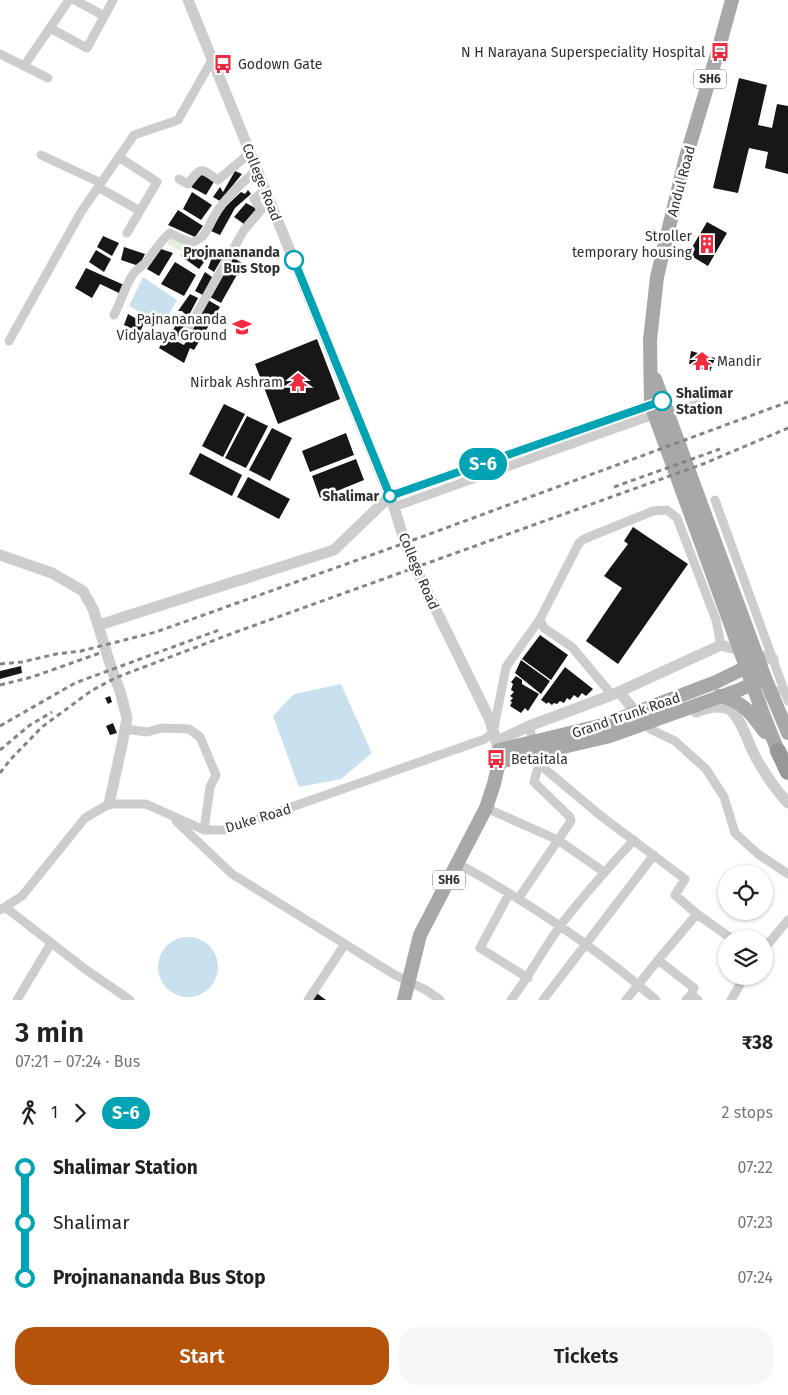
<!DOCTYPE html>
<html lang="en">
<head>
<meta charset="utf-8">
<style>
	:root { --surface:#fff; --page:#f6f6f6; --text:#222; --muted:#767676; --accent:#b45309 }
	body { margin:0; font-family:"Fira Sans",sans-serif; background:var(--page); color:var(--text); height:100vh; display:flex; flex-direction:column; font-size:19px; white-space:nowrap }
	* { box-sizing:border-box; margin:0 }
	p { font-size:16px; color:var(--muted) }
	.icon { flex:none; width:28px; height:28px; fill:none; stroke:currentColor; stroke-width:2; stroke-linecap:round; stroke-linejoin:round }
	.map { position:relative; height:1000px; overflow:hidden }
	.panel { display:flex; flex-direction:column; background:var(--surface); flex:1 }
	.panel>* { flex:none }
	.badge { padding:0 10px; border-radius:16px; font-size:18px; line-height:32px }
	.tools { position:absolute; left:718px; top:865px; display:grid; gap:10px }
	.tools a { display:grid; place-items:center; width:55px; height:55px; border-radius:50%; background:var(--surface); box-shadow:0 1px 4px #0004; font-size:25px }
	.map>.badge { position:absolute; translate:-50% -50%; box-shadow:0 0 0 2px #fff }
	.legs { display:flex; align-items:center; gap:8px; height:55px; padding:0 15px; font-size:16px }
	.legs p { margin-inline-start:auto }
	.summary { display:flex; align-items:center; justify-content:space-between; height:85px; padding:0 15px }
	h1 { font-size:28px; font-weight:600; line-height:38px }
	.button { display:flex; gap:10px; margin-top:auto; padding:10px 15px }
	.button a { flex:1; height:58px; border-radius:20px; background:var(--accent); color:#fff; font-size:20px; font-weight:600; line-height:58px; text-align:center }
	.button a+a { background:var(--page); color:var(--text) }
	ul { padding:0 15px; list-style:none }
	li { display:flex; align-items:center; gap:18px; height:55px; font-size:19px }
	li i { display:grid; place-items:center; width:8px; height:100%; margin:0 6px; background:currentColor }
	li i::after { content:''; width:12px; height:12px; margin:-6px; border:4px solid; border-radius:50%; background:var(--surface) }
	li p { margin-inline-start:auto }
	li:first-child i { background:linear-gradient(#0000 50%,currentColor 0) }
	li:last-child i { background:linear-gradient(currentColor 50%,#0000 0) }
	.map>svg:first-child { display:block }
</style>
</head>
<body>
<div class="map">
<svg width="788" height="1000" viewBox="0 0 788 1000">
	<rect width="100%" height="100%" fill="#fff"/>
	<!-- park -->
	<path fill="#e7eede" d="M171,237L187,244L181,251L167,244Z"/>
	<!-- water -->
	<path fill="#c9e1ef" d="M143,277L177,300L163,325L129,306Z
		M341,684L372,753L341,779L299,787L273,716L294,694Z
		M158 967a30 30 0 1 1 60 0a30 30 0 1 1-60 0Z"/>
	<!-- building -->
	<path fill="#171717" d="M739,78L767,85L758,125L772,128L777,104L788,106V174L765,168L768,152L749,148L738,193L713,188Z
		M235,171L242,174L220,201L213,197L220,187L223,192Z
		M199,173L215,180L206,195L191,187Z
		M248,190L251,194L235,208L220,235L211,231L224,208L241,192L245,194Z
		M192,192L212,205L201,220L183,209Z
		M246,203L257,209L244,224L234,217Z
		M178,210L203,226L195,237L168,225Z
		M707,222L727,233L708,266L688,254Z
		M103,236L119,243L112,256L97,247Z
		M124,247L145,254L139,266L121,260Z
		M187,248L197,256L200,251L208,257L199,269L181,256Z
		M161,249L173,253L159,276L147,269Z
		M215,249L224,255L214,272L208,268Z
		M96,250L111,259L104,272L89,262Z
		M233,257L243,264L221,303L210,297Z
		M175,262L196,275L184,296L161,284Z
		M86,268L124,285L119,293L100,284L92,298L75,288Z
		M205,272L212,277L203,295L195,291Z
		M190,294L198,298L188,317L182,311H178Z
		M208,300L220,307L194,350L190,348L184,363L159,348L166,336L184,345Z
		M128,314L144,323L140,332L124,325Z
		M179,317L186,322L178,337L172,333Z
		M317,339L340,399L278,424L255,364Z
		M691,351L715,358L710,372L689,364Z
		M224,404L245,414L223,457L202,446Z
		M247,416L268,426L246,468L225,458Z
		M272,428L292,438L270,481L249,470Z
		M346,433L354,455L310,472L302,451Z
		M200,453L242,475L232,496L189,474Z
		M356,459L364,480L320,498L312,476Z
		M248,477L290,499L279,519L237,497Z
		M633,527L688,564L618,664L586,641L622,588L604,576L628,544L624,541Z
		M540,635L568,655L551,680L522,659Z
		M521,660L550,681L541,694L515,673Z
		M21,666L22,673L0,679V671Z
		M565,667L593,689L586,696L582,693L578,698L574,695L570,700L567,698L564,703L560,701L557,704L554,703L552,705L548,702L547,704L541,700Z
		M516,676L522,680V684L539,694L528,711L525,708L521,713L510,706L512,702L510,701L513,698L510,696L514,692L511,690L513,684L511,682Z
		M110,696L112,702L108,704L105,698Z
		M113,723L117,733L110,735L106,726Z
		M315,992L326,1000H310Z"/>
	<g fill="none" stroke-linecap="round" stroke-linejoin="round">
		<!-- minor-tunnel -->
		<path stroke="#d6d6d6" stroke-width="9" stroke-dasharray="9 4.5" stroke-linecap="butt" d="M742,712L758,701L783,689"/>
		<!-- minor -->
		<path stroke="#cdcdcd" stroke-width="9" d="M75,0L104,16
			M50,28L87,48L113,0
			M0,54L48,78
			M24,66L69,0
			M41,155L101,183
			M119,157L157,182L127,233
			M179,179L188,184C201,167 200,167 218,180L250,153
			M98,187L140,211
			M114,315C121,302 125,285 134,273C138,268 144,265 148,260C155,250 161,240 170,233C177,236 185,242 192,242C197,241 203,237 205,233C209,228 211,221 214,216C225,198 242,183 257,170
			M183,338L244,230L261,210L254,199L265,190
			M9,341L81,212L134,135L178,120L212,60
			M715,500L788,701
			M394,507L642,419L698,404
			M612,695L572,647L544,628L540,619L579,543L584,539L653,511L667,510L677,518L716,620L721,645
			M529,726L539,764L601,816L685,879L675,895L697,914L732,939
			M125,729L147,732L162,728L189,729L200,737L216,775L210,787L204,830
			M650,729L675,741L706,769L724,797L735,833L758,854L788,874
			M486,808L558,840L604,872
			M176,821L232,874L395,975L426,990L440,1000
			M457,863C528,902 595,947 656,1000
			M509,894L480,948L528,978
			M518,899L571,821L570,817L534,782L539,764
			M5,907L85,969L130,1000
			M0,910L22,896L85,818L109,804H146L204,830H226L485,739L493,733L506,667L540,619
			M764,949L788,920
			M658,960L697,914
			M17,1000L51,943
			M308,1000L345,944
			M511,1000C529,976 543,950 560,926C583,896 608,868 634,840
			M543,1000L654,855
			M626,1000L658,960L694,988L691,995
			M686,1000L691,995L698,1000
			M731,1000L745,976"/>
		<!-- tertiary -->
		<path stroke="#cdcdcd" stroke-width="11" d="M188,0L394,507L405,543L415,567L489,718L499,750
			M0,555L52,573L83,591L93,609L112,670L120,691L127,718L123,740L109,804
			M99,625L334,550L390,496L657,403
			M619,692L640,717
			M696,712C707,708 719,704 730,710C741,717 749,746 756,758C765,774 776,790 788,803
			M496,742L529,726L612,695L721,645L773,659"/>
		<!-- primary -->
		<path stroke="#a8a8a8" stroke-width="14" d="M732,0L718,51L686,157L657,277L650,340L651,405L765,719L778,751
			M655,379L765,678L788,733
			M719,696C743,701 751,713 765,732
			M499,762L610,736L739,690L761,680
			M404,1000L420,935L486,808L494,784L499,762V750L603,725L716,682L759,661"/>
		<!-- motorway -->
		<path stroke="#979797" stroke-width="16" d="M778,751L788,772"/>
		<!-- rail -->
		<path stroke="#858585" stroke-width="3" stroke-dasharray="5 4" stroke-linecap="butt" d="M614,487L720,449
			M0,664L22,662L56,654L81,651L156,632L405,543L788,402
			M0,685L32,677L100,653
			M0,726L75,683L219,630
			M0,750L30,725L52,712
			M0,773L10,760L42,727L91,691L115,678L236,632L703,464L788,428"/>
	</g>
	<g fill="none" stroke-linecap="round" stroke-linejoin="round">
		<!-- line-1 casing -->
		<g stroke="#fff" stroke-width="11">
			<path id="line-1" d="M294,260L390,496L662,401"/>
		</g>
		<!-- line-1 -->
		<use href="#line-1" stroke="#00a3b4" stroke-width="8"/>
	</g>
	<!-- icons -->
	<defs>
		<g id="bus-bare" transform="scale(1.5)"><path d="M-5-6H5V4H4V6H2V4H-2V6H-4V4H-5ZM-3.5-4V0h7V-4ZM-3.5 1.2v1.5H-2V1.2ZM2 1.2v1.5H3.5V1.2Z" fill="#f02a3f" stroke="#fff" stroke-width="2.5" paint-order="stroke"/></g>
		<g id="building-bare" transform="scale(1.5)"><path d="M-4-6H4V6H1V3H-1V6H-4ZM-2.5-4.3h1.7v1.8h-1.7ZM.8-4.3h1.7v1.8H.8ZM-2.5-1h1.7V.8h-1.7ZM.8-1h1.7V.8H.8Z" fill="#f02a3f" stroke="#fff" stroke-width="2.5" paint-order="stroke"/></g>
		<g id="school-bare" transform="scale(1.5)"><path d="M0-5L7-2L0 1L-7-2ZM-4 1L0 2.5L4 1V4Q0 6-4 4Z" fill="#f02a3f" stroke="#fff" stroke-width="2.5" paint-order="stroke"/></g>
		<g id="temple-bare" transform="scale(1.5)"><path d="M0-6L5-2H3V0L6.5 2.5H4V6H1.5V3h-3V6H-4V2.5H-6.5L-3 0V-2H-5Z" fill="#f02a3f" stroke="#fff" stroke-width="2.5" paint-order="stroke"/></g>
	</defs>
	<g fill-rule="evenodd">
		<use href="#bus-bare" x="720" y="52"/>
		<use href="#bus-bare" x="223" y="64"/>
		<use href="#building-bare" x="707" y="244"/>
		<use href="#school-bare" x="242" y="327"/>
		<use href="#temple-bare" x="702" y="361"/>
		<use href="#temple-bare" x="298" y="382"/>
		<use href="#bus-bare" x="496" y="759"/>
	</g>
	<!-- markers -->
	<g fill="#fff" stroke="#00a3b4" stroke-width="2.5">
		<circle cx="294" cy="260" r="9"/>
		<circle cx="662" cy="401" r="9"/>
		<circle cx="390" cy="496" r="6"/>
	</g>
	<g text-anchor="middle" stroke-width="5" stroke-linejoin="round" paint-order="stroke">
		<!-- shield labels -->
		<g fill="#fff" stroke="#6e6e6e" stroke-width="1">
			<rect x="694" y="69.5" width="32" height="19" rx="4"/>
			<rect x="433" y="870.5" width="32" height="19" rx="4"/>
		</g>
		<g font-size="12" font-weight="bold" fill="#303030">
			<text x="710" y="83">SH6</text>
			<text x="449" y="884">SH6</text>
		</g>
		<!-- poi labels -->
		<g font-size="14" fill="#303030" stroke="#fff" text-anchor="end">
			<text x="705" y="57">N H Narayana Superspeciality Hospital</text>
			<text x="238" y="69" text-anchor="start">Godown Gate</text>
			<text x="692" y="241">Stroller<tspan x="692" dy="16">temporary housing</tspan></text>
			<text x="227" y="324">Pajnanananda<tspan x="227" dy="16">Vidyalaya Ground</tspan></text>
			<text x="717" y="366" text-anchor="start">Mandir</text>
			<text x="283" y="387">Nirbak Ashram</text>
			<text x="511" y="764" text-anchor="start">Betaitala</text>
		</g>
		<!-- street labels -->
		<g font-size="14" fill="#303030" stroke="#fff">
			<text transform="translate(681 181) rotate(-75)" y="5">Andul Road</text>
			<text transform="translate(262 182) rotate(68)" y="5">College Road</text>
			<text transform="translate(419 571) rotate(67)" y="5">College Road</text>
			<text transform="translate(626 715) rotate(-19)" y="5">Grand Trunk Road</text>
			<text transform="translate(258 818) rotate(-17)" y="5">Duke Road</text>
		</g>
		<!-- stop labels -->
		<g font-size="14" font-weight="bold" fill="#303030" stroke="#fff" text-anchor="end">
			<text x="280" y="257">Projnanananda<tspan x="280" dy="16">Bus Stop</tspan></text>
			<text x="676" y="398" text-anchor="start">Shalimar<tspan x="676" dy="16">Station</tspan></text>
			<text x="379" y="501">Shalimar</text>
		</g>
	</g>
</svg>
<div class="tools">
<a><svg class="icon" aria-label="locate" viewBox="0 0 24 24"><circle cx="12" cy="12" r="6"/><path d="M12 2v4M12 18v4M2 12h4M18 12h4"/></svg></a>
<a><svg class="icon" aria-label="layers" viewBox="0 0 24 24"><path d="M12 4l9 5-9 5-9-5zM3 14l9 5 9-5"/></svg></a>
</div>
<b class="badge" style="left:483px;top:464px;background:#00a3b4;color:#fff">S-6</b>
</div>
<section class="panel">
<div class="summary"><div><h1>3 min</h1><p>07:21 – 07:24 · Bus</p></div><b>₹38</b></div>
<div class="legs"><svg class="icon" aria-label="walk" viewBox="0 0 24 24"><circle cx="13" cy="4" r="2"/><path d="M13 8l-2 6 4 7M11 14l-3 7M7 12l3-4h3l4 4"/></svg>1<svg class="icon" aria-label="forward" viewBox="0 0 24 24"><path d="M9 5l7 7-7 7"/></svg><b class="badge" style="background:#00a3b4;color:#fff">S-6</b><p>2 stops</p></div>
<ul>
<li><i style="color:#00a3b4"></i><b>Shalimar Station</b><p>07:22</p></li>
<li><i style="color:#00a3b4"></i><span>Shalimar</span><p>07:23</p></li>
<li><i style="color:#00a3b4"></i><b>Projnanananda Bus Stop</b><p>07:24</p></li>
</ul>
<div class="button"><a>Start</a><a>Tickets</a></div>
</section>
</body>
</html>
